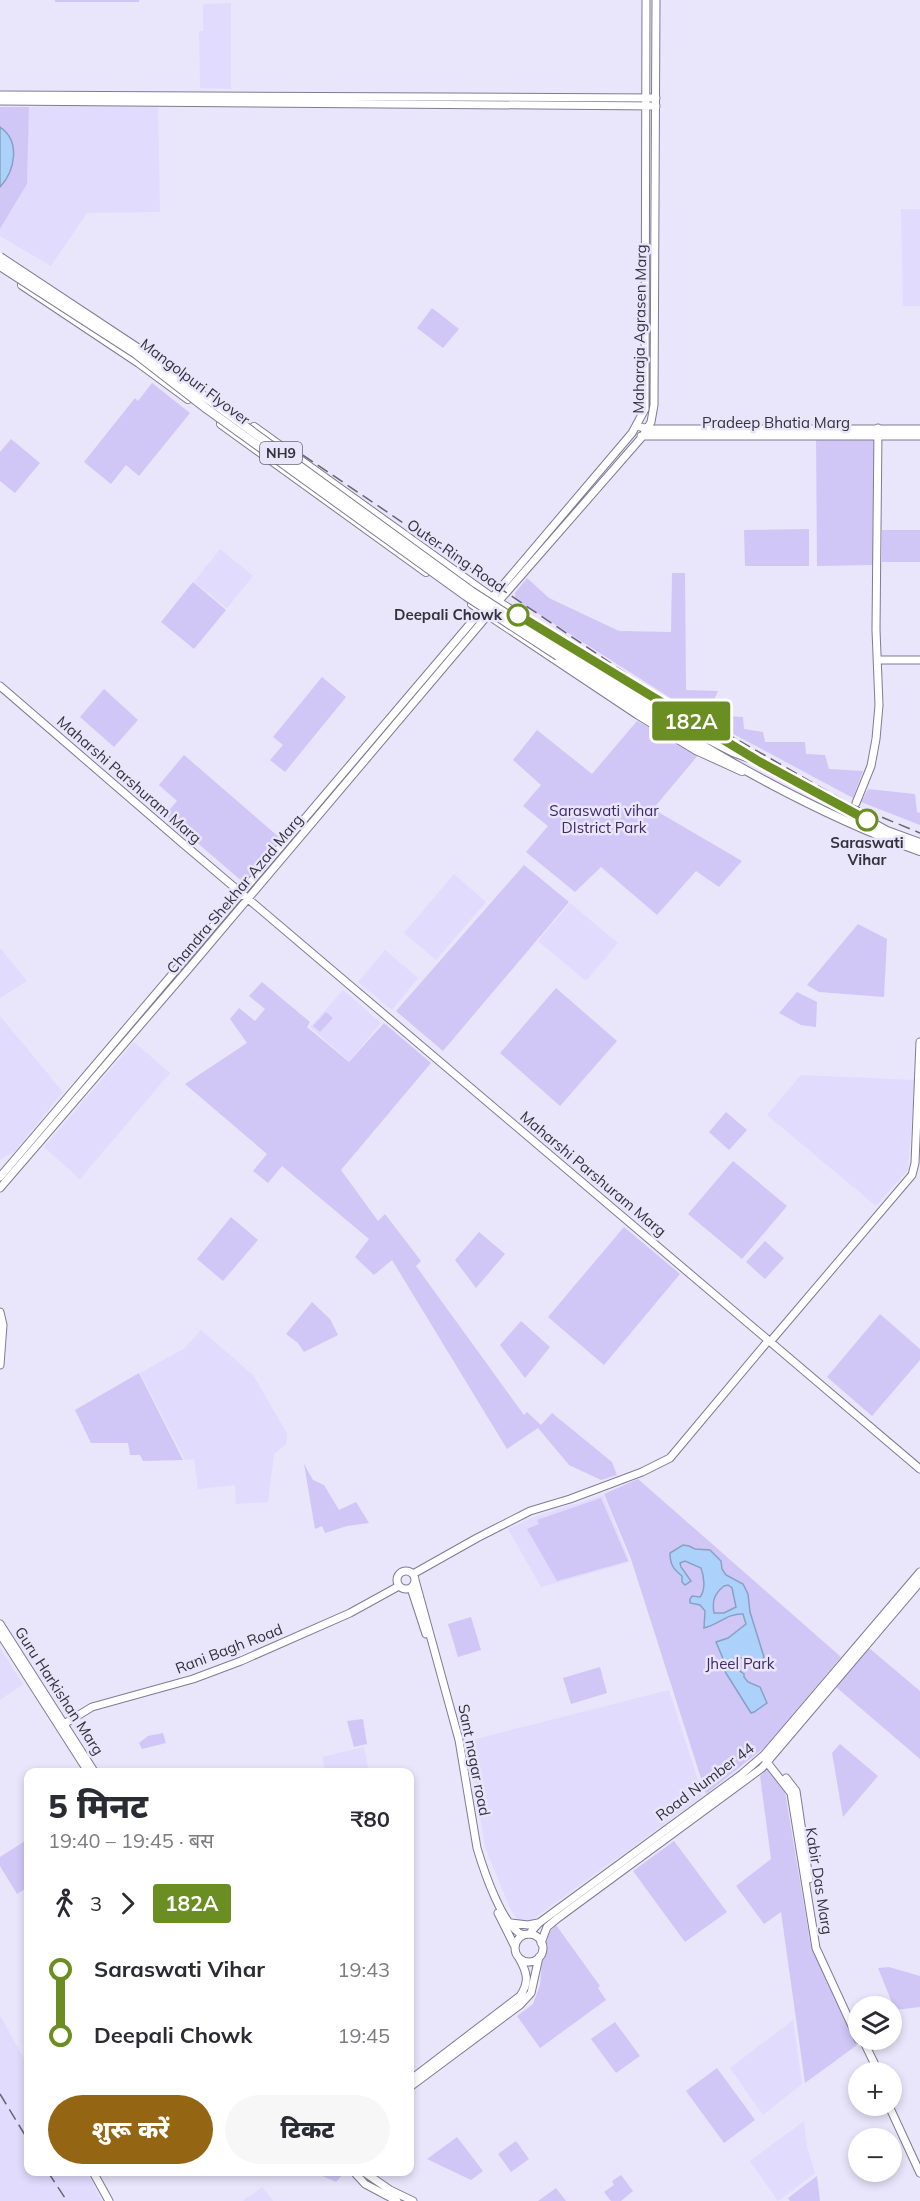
<!DOCTYPE html>
<html lang="hi">
<head>
<meta charset="utf-8">
<style>
	:root { --surface:#fff; --page:#f7f7f7; --text:#2b2b33; --muted:#7c7c81; --accent:#946613 }
	body { margin:0; font-family:Mulish,"Noto Sans Devanagari",sans-serif; background:var(--page); color:var(--text); height:100vh; display:flex; flex-direction:column; font-size:22px; white-space:nowrap }
	* { box-sizing:border-box; margin:0 }
	p { font-size:20px; color:var(--muted) }
	.icon { flex:none; width:33px; height:33px; fill:none; stroke:currentColor; stroke-width:2; stroke-linecap:round; stroke-linejoin:round }
	.map { position:relative; flex:1; overflow:hidden }
	.sheet { position:absolute; left:24px; top:1768px; width:390px; height:408px; display:flex; flex-direction:column; background:var(--surface); border-radius:12px; box-shadow:0 3px 9px #0003 }
	.sheet>* { flex:none }
	.badge { padding:0 12px; border-radius:4px; font-size:21px; line-height:39px }
	.buttons { position:absolute; left:848px; top:1996px; display:grid; gap:12px }
	.buttons a { display:grid; place-items:center; width:54px; height:54px; border-radius:50%; background:var(--surface); box-shadow:0 3px 9px #0003; font-size:30px }
	.map>.badge { position:absolute; translate:-50% -50%; box-shadow:0 0 0 3px #fff }
	.legs { display:flex; align-items:center; gap:9px; height:66px; padding:0 24px; font-size:20px }
	.legs p { margin-inline-start:auto }
	.summary { display:flex; align-items:center; justify-content:space-between; height:102px; padding:0 24px }
	h1 { font-size:33px; font-weight:800; line-height:45px }
	.button { display:flex; gap:12px; margin-top:auto; padding:12px 24px }
	.button a { flex:1; height:69px; border-radius:36px; background:var(--accent); color:#fff; font-size:24px; font-weight:800; line-height:69px; text-align:center }
	.button a+a { background:var(--page); color:var(--text) }
	ul { padding:0 24px; list-style:none }
	li { display:flex; align-items:center; gap:21px; height:66px; font-size:22px }
	li i { display:grid; place-items:center; width:9px; height:100%; margin:0 8px; background:currentColor }
	li i::after { content:''; width:15px; height:15px; margin:-8px; border:4px solid; border-radius:50%; background:var(--surface) }
	li p { margin-inline-start:auto }
	li:first-child i { background:linear-gradient(#0000 50%,currentColor 0) }
	li:last-child i { background:linear-gradient(currentColor 50%,#0000 0) }
	.map>svg:first-child { display:block }
</style>
</head>
<body>
<div class="map">
<svg width="920" height="2201" viewBox="0 0 920 2201">
	<rect width="100%" height="100%" fill="#e9e5fb"/>
	<!-- built -->
	<path fill="#e1dbfd" d="M231,3V89L200,88L199,31H203V4Z
		M158,104L160,212L87,213L51,266L0,236V229L27,184L29,107Z
		M901,209H920V306H903Z
		M220,549L253,576L227,608L194,582Z
		M454,874L486,902L436,960L404,933Z
		M570,903L618,943L586,981L538,941Z
		M0,948L27,981L0,998Z
		M385,950L418,978L392,1010L358,982Z
		M343,990L381,1023L349,1061L310,1027Z
		M0,1016L63,1092L15,1151L0,1160Z
		M134,1042L170,1073L80,1179L44,1147Z
		M801,1075L915,1080L908,1170L876,1206L767,1115Z
		M201,1330L253,1375L287,1433L286,1444L274,1454L268,1502L236,1504L235,1485L198,1489L194,1459L185,1460L140,1373L185,1348Z
		M603,1495L630,1562L541,1587L508,1529L534,1517Z
		M0,1648L23,1684L0,1700Z
		M669,1690L703,1796L529,1922L522,1923L517,1919L510,1908L485,1847L468,1741Z
		M364,1747L369,1773H326L322,1757Z
		M0,2015L28,2066V2172H87L102,2201H0Z
		M793,2020L802,2084L763,2115L730,2068Z
		M804,2121L807,2147L815,2173L778,2201L750,2161Z
		M262,2187L273,2201H243Z"/>
	<!-- green -->
	<path fill="#d0c7f7" d="M55,0H139V2H55Z
		M0,107H29L27,184L0,229Z
		M432,308L459,329L443,348L417,328Z
		M152,383L190,413L139,476L126,465L111,484L84,462L135,398L138,401Z
		M816,436L874,440L873,565L817,566Z
		M11,439L40,463L15,493L0,481V452Z
		M809,529V566H745L744,530Z
		M882,530H920V562H882Z
		M672,573H685L686,690L718,691L705,720L515,599V593L527,578L549,598L619,631L671,632Z
		M193,582L226,610L194,649L161,622Z
		M322,677L346,697L285,772L270,760L283,745L273,737Z
		M104,689L138,720L114,747L80,717Z
		M718,711L726,716L743,717L744,729L763,732L765,742H805L806,754L825,755L829,769L863,771L853,798L711,722Z
		M637,721L699,754L653,809L742,861L719,887L696,871L657,915L601,867L575,892L526,852L548,826L523,806L541,785L513,760L537,730L592,774Z
		M184,755L281,839L244,883L165,815L177,801L159,785Z
		M868,789L915,794L917,812L920,813V825L861,802Z
		M524,865L569,902L443,1051L396,1011Z
		M858,924L887,939L884,997L819,992L807,985Z
		M262,982L310,1022L307,1027L349,1062L384,1023L431,1063L341,1170L378,1221L385,1214L421,1261L416,1266L524,1415L527,1412L541,1425L552,1413L612,1462L617,1475L601,1480L569,1465L538,1428L507,1449L392,1260L374,1275L355,1257L369,1239L282,1166L268,1183L253,1171L267,1154L185,1084L247,1043L230,1019L239,1008L255,1021L265,1009L249,996Z
		M556,988L617,1041L560,1106L500,1053Z
		M797,992L817,1002L816,1027L801,1025L779,1013Z
		M326,1012L333,1018L320,1032L313,1026Z
		M726,1112L747,1130L729,1150L709,1132Z
		M733,1161L787,1206L742,1259L688,1214Z
		M231,1217L258,1240L223,1281L197,1259Z
		M624,1227L680,1274L604,1365L548,1317Z
		M479,1232L505,1254L476,1288L455,1260Z
		M765,1241L784,1258L765,1279L746,1262Z
		M312,1302L330,1319L338,1335L304,1352L298,1343L286,1334Z
		M880,1314L920,1349V1360L872,1416L827,1377Z
		M521,1321L550,1347L525,1378L500,1345Z
		M139,1373L183,1460L143,1461L140,1455H130L128,1443H91L75,1410Z
		M304,1464L313,1480L324,1485L339,1510L356,1502L369,1523L347,1526L325,1533L322,1526L315,1529Z
		M638,1479L841,1657L765,1747L706,1794L631,1559L604,1494Z
		M601,1498L628,1561L557,1581L527,1529L539,1524L537,1520Z
		M471,1617L481,1650L458,1657L448,1624Z
		M869,1648L920,1691V1759L836,1687Z
		M600,1667L607,1693L571,1704L563,1678Z
		M363,1719L367,1744L354,1747L347,1721Z
		M163,1733L166,1743L142,1749L139,1743L148,1736Z
		M840,1744L878,1776L843,1817L832,1753Z
		M768,1769L785,1792L811,1947L857,2045L805,2083L781,1912L764,1924L736,1886L771,1859L760,1776Z
		M28,1839V1887L17,1894L0,1866V1857Z
		M674,1841L727,1912L685,1942L633,1871Z
		M556,1925L600,1986L598,1988L606,2000L540,2048L517,2016L533,2004L540,1985L544,1938Z
		M889,1967L920,1976V2007L895,2010L878,1968Z
		M615,2022L640,2056L616,2073L591,2039Z
		M717,2068L755,2120L724,2143L686,2091Z
		M457,2137L483,2171L471,2180L427,2159Z
		M516,2141L529,2159L511,2172L498,2154Z
		M313,2172H345L336,2182Z
		M621,2175L633,2191L621,2201H611L604,2192L614,2185L612,2181Z
		M817,2176L820,2201H790L788,2198Z
		M556,2188L566,2201H538Z"/>
	<!-- water -->
	<path fill="#acd1fb" stroke="#88a1c2" stroke-width="1.5" fill-rule="evenodd" d="M0,127C21,141 15,171 0,187Z
		M683,1545L689,1546L695,1549L710,1550L721,1561L722,1569L726,1575L743,1584L748,1594L750,1612L764,1657L761,1662L755,1663L736,1656L733,1660L737,1669L744,1674V1677L748,1682L760,1687L767,1703L754,1712L751,1713L724,1670V1661L716,1642L728,1638L746,1624L743,1614C728,1613 718,1625 704,1628L705,1611L700,1605L690,1603V1599L692,1596L700,1597C706,1590 704,1576 701,1568L685,1561L680,1563L681,1567L691,1581L685,1585L682,1582V1576C673,1569 670,1564 670,1553ZM728,1585L732,1588L736,1607L724,1613H714C712,1601 714,1594 724,1586Z"/>
	<g fill="none" stroke-linecap="round" stroke-linejoin="round">
		<!-- secondary casing -->
		<g stroke="#807b93" stroke-width="9">
			<path id="secondary" d="M0,95L656,98
				M0,101L656,106
				M637,426L648,429H920
				M641,436H920
				M492,598L632,433L645,409L646,0
				M498,602L642,437L651,422L654,405L656,0
				M879,660H920
				M0,686L181,842L920,1469
				M856,803L871,766L876,739L879,705L876,630L878,428
				M0,1177L481,611
				M0,1188L191,966L487,616
				M0,1312L3,1325L0,1365
				M770,1342L912,1175L915,1163L920,1042
				M397 1580a9 9 0 1 1 18 0a9 9 0 1 1-18 0Z
				M413,1574L477,1538L530,1511L570,1499L642,1472L670,1458L768,1341
				M415,1580L459,1740L477,1848C483,1868 503,1930 524,1935
				M411,1588L426,1634
				M0,1624L95,1773
				M0,1634L89,1773
				M64,1724L92,1707L193,1679L241,1661L350,1613L399,1586
				M766,1761L791,1793L816,1948L858,2039
				M786,1778L796,1791L809,1879
				M498,1913L515,1947
				M511,1923L528,1925L538,1923
				M529,1934L539,1923L742,1774L764,1755L920,1572
				M515 1948a14 14 0 1 1 28 0a14 14 0 1 1-28 0Z
				M541,1943L547,1927L558,1918L762,1768L920,1582
				M863,2040L879,2073
				M410,2080L520,1996C530,1982 527,1972 519,1958
				M410,2087L520,2005L531,1993L539,1957
				M889,2106L920,2173
				M93,2172L109,2201
				M354,2172L365,2184L397,2201
				M364,2172L390,2190L413,2201"/>
		</g>
		<!-- primary casing -->
		<g stroke="#807b93" stroke-width="10">
			<path id="primary" d="M22,285L139,363L188,399
				M221,424L426,572
				M254,427L498,602L751,756
				M472,604L637,714L696,750L742,771"/>
		</g>
		<!-- highway casing -->
		<g stroke="#807b93" stroke-width="10">
			<path id="highway" d="M562,650L675,722L733,752L760,762L887,831L920,843
				M558,656C671,728 793,806 920,851"/>
		</g>
		<!-- secondary -->
		<use href="#secondary" stroke="#fff" stroke-width="7"/>
		<!-- primary -->
		<use href="#primary" stroke="#fff" stroke-width="8"/>
		<!-- highway -->
		<use href="#highway" stroke="#fff" stroke-width="8"/>
		<!-- rail -->
		<path stroke="#686572" stroke-width="1.5" stroke-dasharray="12 6" stroke-linecap="butt" d="M288,445L649,689L848,803L920,833
			M0,2094L28,2140
			M48,2172L67,2201"/>
		<!-- highway-bridge casing -->
		<g stroke="#807b93" stroke-width="10" stroke-linecap="butt">
			<path id="highway-bridge" d="M0,257L139,349L471,591L562,650
				M0,266L136,354L207,409L466,596L558,656"/>
		</g>
		<!-- highway-bridge -->
		<use href="#highway-bridge" stroke="#fff" stroke-width="8"/>
	</g>
	<g fill="none" stroke-linecap="round" stroke-linejoin="round">
		<!-- line-1 casing -->
		<g stroke="#fff" stroke-width="14">
			<path id="line-1" d="M518,615L760,762L867,820"/>
		</g>
		<!-- line-1 -->
		<use href="#line-1" stroke="#6b8e23" stroke-width="9"/>
	</g>
	<!-- markers -->
	<g fill="#fff" stroke="#6b8e23" stroke-width="3">
		<circle cx="518" cy="615" r="10"/>
		<circle cx="867" cy="820" r="10"/>
	</g>
	<g text-anchor="middle" stroke-width="5" stroke-linejoin="round" paint-order="stroke">
		<!-- shield labels -->
		<rect fill="#e9e5fb" stroke="#6a6875" stroke-width="1.5" x="260" y="442" width="42" height="22" rx="4.5"/>
		<g font-size="14" font-weight="bold" fill="#34323c">
			<text x="281" y="458">NH9</text>
		</g>
		<!-- street labels -->
		<g font-size="15" fill="#34323c" stroke="#e9e5fb">
			<text transform="translate(640 329) rotate(-89)" y="5">Maharaja Agrasen Marg</text>
			<text transform="translate(195 382) rotate(37)" y="5">Mangolpuri Flyover</text>
			<text x="776" y="428">Pradeep Bhatia Marg</text>
			<text transform="translate(456 556) rotate(35)" y="5">Outer Ring Road</text>
			<text transform="translate(129 780) rotate(41)" y="5">Maharshi Parshuram Marg</text>
			<text transform="translate(235 894) rotate(-50)" y="5">Chandra Shekhar Azad Marg</text>
			<text transform="translate(593 1174) rotate(40)" y="5">Maharshi Parshuram Marg</text>
			<text transform="translate(229 1649) rotate(-21)" y="5">Rani Bagh Road</text>
			<text transform="translate(59 1691) rotate(57)" y="5">Guru Harkishan Marg</text>
			<text transform="translate(474 1760) rotate(79)" y="5">Sant nagar road</text>
			<text transform="translate(705 1782) rotate(-37)" y="5">Road Number 44</text>
			<text transform="translate(819 1881) rotate(81)" y="5">Kabir Das Marg</text>
		</g>
		<!-- stop labels -->
		<g font-size="15" font-weight="bold" fill="#34323c" stroke="#e9e5fb" text-anchor="end">
			<text x="502" y="620">Deepali Chowk</text>
			<text x="867" y="848" text-anchor="middle">Saraswati<tspan x="867" dy="17">Vihar</tspan></text>
		</g>
		<!-- park labels -->
		<g font-size="15" fill="#3d2b67" stroke="#e9e5fb">
			<text x="604" y="816">Saraswati vihar<tspan x="604" dy="17">DIstrict Park</tspan></text>
			<text x="740" y="1669">Jheel Park</text>
		</g>
	</g>
</svg>
<div class="buttons">
<a><svg class="icon" aria-label="layers" viewBox="0 0 24 24"><path d="M12 4l9 5-9 5-9-5zM3 14l9 5 9-5"/></svg></a>
<a>+</a>
<a>−</a>
</div>
<b class="badge" style="left:691px;top:721px;background:#6b8e23;color:#fff">182A</b>
<section class="sheet">
<div class="summary"><div><h1>5 मिनट</h1><p>19:40 – 19:45 · बस</p></div><b>₹80</b></div>
<div class="legs"><svg class="icon" aria-label="walk" viewBox="0 0 24 24"><circle cx="13" cy="4" r="2"/><path d="M13 8l-2 6 4 7M11 14l-3 7M7 12l3-4h3l4 4"/></svg>3<svg class="icon" aria-label="forward" viewBox="0 0 24 24"><path d="M9 5l7 7-7 7"/></svg><b class="badge" style="background:#6b8e23;color:#fff">182A</b></div>
<ul>
<li><i style="color:#6b8e23"></i><b>Saraswati Vihar</b><p>19:43</p></li>
<li><i style="color:#6b8e23"></i><b>Deepali Chowk</b><p>19:45</p></li>
</ul>
<div class="button"><a>शुरू करें</a><a>टिकट</a></div>
</section>
</div>
</body>
</html>
